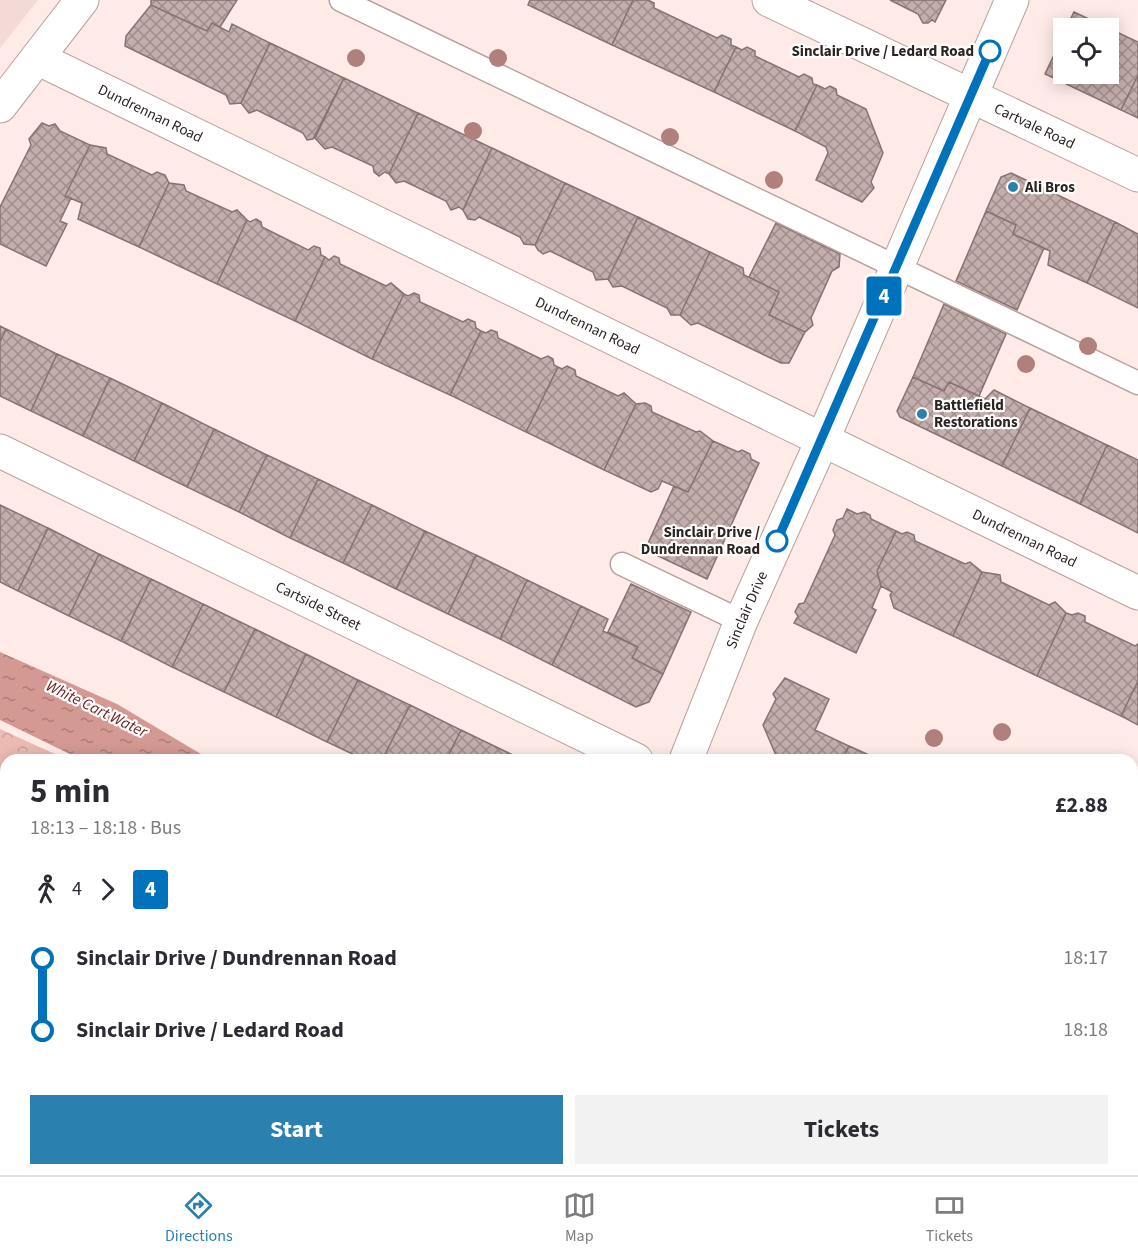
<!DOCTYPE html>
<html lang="en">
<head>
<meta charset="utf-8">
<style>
	:root { --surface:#fff; --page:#f2f2f3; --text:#2b2b33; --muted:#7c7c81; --line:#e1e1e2; --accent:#2a81b0 }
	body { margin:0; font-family:"Source Sans 3",sans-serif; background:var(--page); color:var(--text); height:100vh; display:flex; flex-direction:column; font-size:22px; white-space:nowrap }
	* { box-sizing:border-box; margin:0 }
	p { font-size:20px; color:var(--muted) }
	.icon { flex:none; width:33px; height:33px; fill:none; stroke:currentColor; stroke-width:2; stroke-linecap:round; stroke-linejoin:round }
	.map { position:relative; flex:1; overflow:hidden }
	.details { position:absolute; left:0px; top:754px; width:1138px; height:422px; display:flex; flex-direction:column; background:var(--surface); border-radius:18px 18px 0 0; box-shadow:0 3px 15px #0003 }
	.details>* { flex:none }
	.badge { padding:0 12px; border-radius:4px; font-size:21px; line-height:39px }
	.controls { position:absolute; left:1053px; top:18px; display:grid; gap:12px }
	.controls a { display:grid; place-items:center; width:66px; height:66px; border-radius:0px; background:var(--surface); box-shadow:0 3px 15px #0003; font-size:30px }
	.map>.badge { position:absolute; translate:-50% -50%; box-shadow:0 0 0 3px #fff }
	.legs { display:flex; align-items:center; gap:9px; height:66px; padding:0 30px; font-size:20px }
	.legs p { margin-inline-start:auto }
	.overview { display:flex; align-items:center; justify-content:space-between; height:102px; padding:0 30px }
	h1 { font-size:33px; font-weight:700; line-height:45px }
	.primary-button { display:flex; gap:12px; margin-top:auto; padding:12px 30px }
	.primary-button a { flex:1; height:69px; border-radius:0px; background:var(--accent); color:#fff; font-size:24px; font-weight:700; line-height:69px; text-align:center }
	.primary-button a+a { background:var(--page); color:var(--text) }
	ul { padding:0 30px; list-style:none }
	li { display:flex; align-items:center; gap:21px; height:72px; font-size:22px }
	li i { display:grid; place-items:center; width:9px; height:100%; margin:0 8px; background:currentColor }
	li i::after { content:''; width:15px; height:15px; margin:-8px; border:4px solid; border-radius:50%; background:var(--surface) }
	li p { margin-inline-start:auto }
	li:first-child i { background:linear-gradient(#0000 50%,currentColor 0) }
	li:last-child i { background:linear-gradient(currentColor 50%,#0000 0) }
	.menu { display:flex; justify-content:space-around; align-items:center; height:84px; border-top:2px solid var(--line); background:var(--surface); font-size:16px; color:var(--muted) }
	.menu a { display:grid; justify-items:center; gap:3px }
	.menu .active { color:var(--accent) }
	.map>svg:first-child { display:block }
</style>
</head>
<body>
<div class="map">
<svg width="1138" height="1175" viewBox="0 0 1138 1175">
	<defs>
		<pattern id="forest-crowns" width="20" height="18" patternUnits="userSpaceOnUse" patternTransform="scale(1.5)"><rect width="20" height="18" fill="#eabab3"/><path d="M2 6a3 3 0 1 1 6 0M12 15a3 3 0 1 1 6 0" fill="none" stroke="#c9a09a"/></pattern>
		<pattern id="park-dots" width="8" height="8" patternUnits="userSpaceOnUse" patternTransform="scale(1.5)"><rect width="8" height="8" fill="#eabab3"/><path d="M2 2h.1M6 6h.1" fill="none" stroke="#c9a09a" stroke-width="1.8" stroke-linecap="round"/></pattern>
		<pattern id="water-ripples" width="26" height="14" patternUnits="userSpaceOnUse" patternTransform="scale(1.5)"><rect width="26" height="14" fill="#d39992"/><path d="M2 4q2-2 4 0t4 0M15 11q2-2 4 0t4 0" fill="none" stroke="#ab7d77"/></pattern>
		<pattern id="building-cross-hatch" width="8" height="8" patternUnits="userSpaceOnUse" patternTransform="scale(1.5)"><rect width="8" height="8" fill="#c4aeab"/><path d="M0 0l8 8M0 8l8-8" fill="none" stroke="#9f8d8b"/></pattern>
	</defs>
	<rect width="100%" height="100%" fill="#feebe8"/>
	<!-- built -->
	<path fill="#f4dad7" d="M0,0H38L0,48Z"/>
	<!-- forest -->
	<path fill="url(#forest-crowns)" d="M0,729L68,760H6V825L0,823Z
		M588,1170H632L635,1175H584Z"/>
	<!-- park -->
	<path fill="url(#park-dots)" d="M0,790L6,791V1170H510L507,1175H0Z"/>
	<!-- water -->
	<path fill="url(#water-ripples)" d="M0,652L117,704L211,760H82L0,720Z
		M632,1170H808L822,1175H635Z"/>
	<!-- building -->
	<path fill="url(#building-cross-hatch)" stroke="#87726f" stroke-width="1.5" d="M151,0H237L220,27L212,23L207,31L151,5Z
		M530,0H633L612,45L528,5Z
		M633,0H648L654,3V8L717,38L722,35L731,39V45L736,47L714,92L612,45Z
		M890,0H946L935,22L932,20L928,23H923L918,14Z
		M151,5L207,31L212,23L229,32L232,24L270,43L241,103L230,104L226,95L125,46L126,36Z
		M1074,12L1138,42V75L1121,110L1045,74L1064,34V74H1108V28H1066Z
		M270,43L344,78L313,139L307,140L303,133L257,110L249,113L241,103Z
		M736,47L742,50L747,47L755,51V56L799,77L804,74L812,78L813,84L817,85L795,131L714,92Z
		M1138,75V118L1121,110Z
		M344,78L418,113L389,174L385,172L379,176L374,172L373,166L332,147L325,149L315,138Z
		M817,85L825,89L830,86L836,89L837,95L866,109L883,153L871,182L874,188L862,202L816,180L828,153L826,147L795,131Z
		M418,113L492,148L463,210L459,207L451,210L446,201L404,181L396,183L389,174Z
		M42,123L49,126L55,124L60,131L90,145L65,196L71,198L60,221L67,224L46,266L0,244V207L31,145L29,139Z
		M90,145L106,148L107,154L152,175L157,172L165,175L169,183L139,247L78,219L82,203L65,196Z
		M492,148L565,183L535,245L524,244L520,237L479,217L475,220L468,219L463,210Z
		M1011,173L1115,222L1087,283L1048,265L1050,251L1013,234L1016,225L986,211L1001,177Z
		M169,183L184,185L186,191L232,212L237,210L247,220L217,284L139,247Z
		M565,183L638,217L608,279L596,280L593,272L550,251L543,254L538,250L535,245Z
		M986,211L1016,225L1013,234L1044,248L1017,310L956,281Z
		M638,217L710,252L680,315H671L667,308L622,286L613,287L608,279Z
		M256,219L261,222L262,227L308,250L314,246L320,248L321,255L325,257L295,321L217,284L247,220L250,222Z
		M1115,222L1138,234V308L1087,283Z
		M776,223L840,254L839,267L832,271L811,318L813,325L805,332L769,315L779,292L749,277Z
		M710,252L743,268L744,275L779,292L769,315L805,332L789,363H781L698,323L691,325L680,315Z
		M334,256L339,258L340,264L386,286L391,283L404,294L372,359L295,321L325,257L329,260Z
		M414,293L419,295L420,302L463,322L468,319L475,322L476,328L481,331L450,395L372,359L404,294L408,296Z
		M944,304L1006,334L979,396L949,382L944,391L913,377Z
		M0,326L6,329L0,342Z
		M6,329L57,354L31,411L0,396V342Z
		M491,330L497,332L498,338L541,359L548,356L553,359L554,365L558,367L526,432L450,395L481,331L486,333Z
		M57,354L110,378L83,436L31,411Z
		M567,366L575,370L576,376L618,396L624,393L636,404L604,470L526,432L558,367L562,369Z
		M913,377L944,391L949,382L985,399L994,390L1030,408L1002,466L900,417L897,411Z
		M110,378L162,403L134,461L83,436Z
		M162,403L214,429L187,487L134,461Z
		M645,403L651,406L652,412L696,432L700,431L713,441L688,492L662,481L658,489L651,492L604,470L636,404Z
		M1030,408L1107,445L1080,504L1002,466Z
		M214,429L267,455L239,512L187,487Z
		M713,441L738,452L742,450L750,454L751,459L759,463L707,579L645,550L674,486L688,492Z
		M1107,445L1138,460V533L1080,504Z
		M267,455L318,479L290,538L239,512Z
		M318,479L372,505L343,563L290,538Z
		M0,505L48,528L18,591L0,582Z
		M372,505L425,531L396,589L343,563Z
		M847,509L857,514L864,512L870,515L871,519L896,531L877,571L881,586L872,608L876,610L856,653L794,623L798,616L795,612L799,604L804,603L835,535L833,530L837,520L843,518Z
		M48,528L99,554L69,616L18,591Z
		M425,531L476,555L448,614L396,589Z
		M896,531L902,534L907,532L914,535L915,541L965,564L970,562L982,572L953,636L894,608L890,595L892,592L881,586L877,571Z
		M99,554L151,579L121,641L69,616Z
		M476,555L527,580L500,639L448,614Z
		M982,572L1000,575L1001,582L1049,605L1055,602L1066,613L1037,676L953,636Z
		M151,579L203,604L172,667L121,641Z
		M527,580L581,606L552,665L500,639Z
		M631,584L691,612L663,674L632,658L638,647L608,632Z
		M203,604L255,629L224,692L172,667Z
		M581,606L608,619L603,631L638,647L632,658L663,674L649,702L636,707L552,665Z
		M1066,613L1072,615L1078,613L1085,616V622L1135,646L1138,644V681L1121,716L1037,676Z
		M255,629L306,654L276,717L224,692Z
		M306,654L358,680L327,742L276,717Z
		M785,678L829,699L815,730L849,746L842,760H778L763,725L776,699L773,694Z
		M358,680L410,705L382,760H365L327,742Z
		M1138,681V725L1121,716Z
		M410,705L461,730L446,760H382Z
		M461,730L513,755L510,760H446Z
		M849,746L880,760H842Z
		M513,755L524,760H510Z
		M1132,881L1138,884V941L1132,938Z
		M1132,1072L1138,1074V1129L1132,1126Z"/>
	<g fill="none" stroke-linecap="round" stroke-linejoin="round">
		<!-- lane casing -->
		<g stroke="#b7a19e" stroke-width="25">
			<path id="lane" d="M341,0L1138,383
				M622,564L741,621"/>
		</g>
		<!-- street casing -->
		<g stroke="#b7a19e" stroke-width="35">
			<g id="street">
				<path id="s1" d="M769,0L1138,175"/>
				<path id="s2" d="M39,59L1138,593"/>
				<path d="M0,106L82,0"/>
				<path id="s3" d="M0,451L636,760"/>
				<path id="s4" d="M686,760L741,621L822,441L1012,0"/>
				<path d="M1132,1001L1138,1004"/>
			</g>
		</g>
		<!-- path -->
		<path stroke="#958886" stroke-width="4" stroke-dasharray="1.5 4.5" stroke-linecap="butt" d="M838,1170L853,1175
			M578,1175L581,1170"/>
		<!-- lane -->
		<use href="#lane" stroke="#fff" stroke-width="22"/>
		<!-- street -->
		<use href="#street" stroke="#fff" stroke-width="33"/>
	</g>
	<!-- trees -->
	<g fill="#af807c">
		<circle cx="356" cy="58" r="9"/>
		<circle cx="498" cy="58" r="9"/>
		<circle cx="473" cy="131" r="9"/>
		<circle cx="670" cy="137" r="9"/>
		<circle cx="774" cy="180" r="9"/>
		<circle cx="1088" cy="346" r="9"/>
		<circle cx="1026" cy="364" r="9"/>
		<circle cx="1002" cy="732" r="9"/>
		<circle cx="934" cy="738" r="9"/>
	</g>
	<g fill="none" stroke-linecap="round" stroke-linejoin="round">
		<!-- line-1 casing -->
		<g stroke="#fff" stroke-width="14">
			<path id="line-1" d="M777,541L990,51"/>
		</g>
		<!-- line-1 -->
		<use href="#line-1" stroke="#0072bc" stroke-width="9"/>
	</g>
	<!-- markers -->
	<g fill="#fff" stroke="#0072bc" stroke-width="3">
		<circle cx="990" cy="51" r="10"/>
		<circle cx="777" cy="541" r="10"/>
	</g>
	<g fill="#2a81b0" stroke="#fdfdfd" stroke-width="2">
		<circle cx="1013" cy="187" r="6"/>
		<circle cx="922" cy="414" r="6"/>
	</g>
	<g text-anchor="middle" stroke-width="4.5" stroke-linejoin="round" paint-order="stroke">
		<!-- stop labels -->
		<g font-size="15" font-weight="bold" fill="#2c2423" stroke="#fdfdfd" text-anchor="end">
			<text x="974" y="56">Sinclair Drive / Ledard Road</text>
			<text x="760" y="537">Sinclair Drive /<tspan x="760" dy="17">Dundrennan Road</tspan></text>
		</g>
		<!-- street labels -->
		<g font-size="15" fill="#2c2423" stroke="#fdfdfd">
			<text dy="5" stroke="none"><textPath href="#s2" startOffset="124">Dundrennan Road</textPath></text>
			<text dy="5" stroke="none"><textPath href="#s1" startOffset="294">Cartvale Road</textPath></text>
			<text dy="5" stroke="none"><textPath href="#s2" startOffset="610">Dundrennan Road</textPath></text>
			<text dy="5" stroke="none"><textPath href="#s2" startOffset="1096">Dundrennan Road</textPath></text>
			<text dy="5" stroke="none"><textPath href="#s3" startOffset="354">Cartside Street</textPath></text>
			<text dy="5" stroke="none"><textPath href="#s4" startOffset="162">Sinclair Drive</textPath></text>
		</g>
		<!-- poi labels -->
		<g font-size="15" font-weight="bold" fill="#2c2423" stroke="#fdfdfd" text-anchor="start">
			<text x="1025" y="192">Ali Bros</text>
			<text x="934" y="410">Battlefield<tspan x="934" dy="17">Restorations</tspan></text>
		</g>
		<!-- water labels -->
		<g font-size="16" font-style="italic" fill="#68231f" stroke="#fdfdfd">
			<text transform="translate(97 708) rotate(26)" y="6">White Cart Water</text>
		</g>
	</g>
</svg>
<div class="controls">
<a><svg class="icon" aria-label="locate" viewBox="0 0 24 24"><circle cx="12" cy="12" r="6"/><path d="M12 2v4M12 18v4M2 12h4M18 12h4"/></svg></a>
</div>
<b class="badge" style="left:884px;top:296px;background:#0072bc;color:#fff">4</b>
<section class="details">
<div class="overview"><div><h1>5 min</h1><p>18:13 – 18:18 · Bus</p></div><b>£2.88</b></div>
<div class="legs"><svg class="icon" aria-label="walk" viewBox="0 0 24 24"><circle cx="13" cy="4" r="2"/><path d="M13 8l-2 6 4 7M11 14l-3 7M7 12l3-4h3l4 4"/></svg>4<svg class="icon" aria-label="forward" viewBox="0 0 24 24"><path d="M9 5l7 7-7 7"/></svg><b class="badge" style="background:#0072bc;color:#fff">4</b></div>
<ul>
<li><i style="color:#0072bc"></i><b>Sinclair Drive / Dundrennan Road</b><p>18:17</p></li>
<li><i style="color:#0072bc"></i><b>Sinclair Drive / Ledard Road</b><p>18:18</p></li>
</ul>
<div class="primary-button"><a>Start</a><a>Tickets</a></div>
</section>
</div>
<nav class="menu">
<a class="active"><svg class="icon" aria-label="directions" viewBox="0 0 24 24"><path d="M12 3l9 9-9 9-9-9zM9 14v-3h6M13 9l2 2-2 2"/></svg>Directions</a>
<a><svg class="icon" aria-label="map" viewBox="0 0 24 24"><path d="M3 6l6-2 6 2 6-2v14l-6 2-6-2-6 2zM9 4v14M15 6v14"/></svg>Map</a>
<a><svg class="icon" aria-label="tickets" viewBox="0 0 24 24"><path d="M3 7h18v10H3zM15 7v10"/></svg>Tickets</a>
</nav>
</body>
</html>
